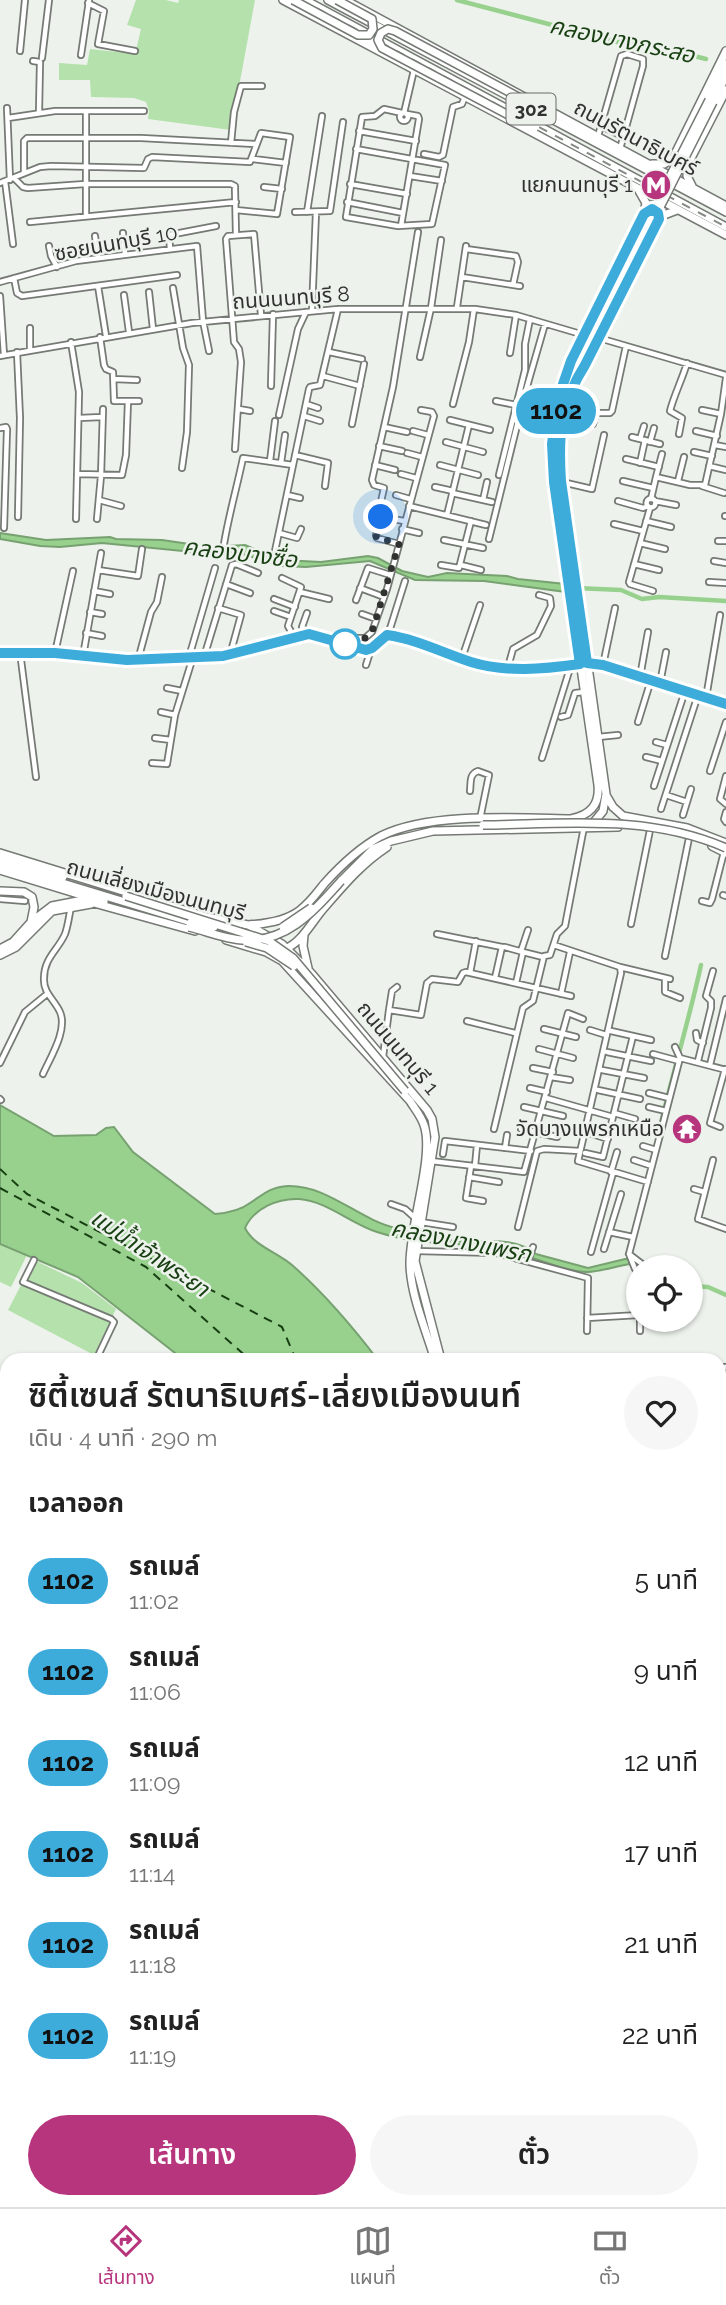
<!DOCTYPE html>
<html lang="th">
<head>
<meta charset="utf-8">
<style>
	:root { --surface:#fff; --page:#f6f6f6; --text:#222; --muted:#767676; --line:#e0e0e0; --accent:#b7357d }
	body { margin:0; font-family:Raleway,"Noto Sans Thai",sans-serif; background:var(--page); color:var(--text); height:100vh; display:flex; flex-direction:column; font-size:26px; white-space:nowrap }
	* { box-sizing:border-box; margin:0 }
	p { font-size:23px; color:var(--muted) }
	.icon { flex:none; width:38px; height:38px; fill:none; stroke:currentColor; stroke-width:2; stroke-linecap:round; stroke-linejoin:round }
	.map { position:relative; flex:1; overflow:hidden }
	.details { position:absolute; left:0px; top:1353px; width:726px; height:856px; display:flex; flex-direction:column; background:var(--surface); border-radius:21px 21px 0 0; box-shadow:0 2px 5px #0004 }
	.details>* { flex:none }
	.badge { padding:0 14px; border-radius:23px; font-size:24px; line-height:46px }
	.tools { position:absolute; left:626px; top:1255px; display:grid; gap:14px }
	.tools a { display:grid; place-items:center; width:77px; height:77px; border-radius:50%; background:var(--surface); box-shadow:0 2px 5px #0004; font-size:35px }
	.you { position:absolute; width:35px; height:35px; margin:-18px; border:5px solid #fff; border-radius:50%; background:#1a73e8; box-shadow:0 0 0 10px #1a73e833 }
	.map>.badge { position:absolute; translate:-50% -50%; box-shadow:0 0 0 4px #fff }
	h2 { padding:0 28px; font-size:26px; line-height:63px }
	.round { display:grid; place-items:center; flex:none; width:74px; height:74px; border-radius:37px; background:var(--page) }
	.headline { display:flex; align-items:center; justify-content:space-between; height:119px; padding:0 28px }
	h1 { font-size:33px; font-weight:600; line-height:52px }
	.cta { display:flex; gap:14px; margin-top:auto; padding:14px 28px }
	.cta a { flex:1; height:80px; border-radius:42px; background:var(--accent); color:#fff; font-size:28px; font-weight:600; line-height:80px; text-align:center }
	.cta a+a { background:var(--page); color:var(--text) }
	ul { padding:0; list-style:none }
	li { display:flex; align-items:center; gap:21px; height:91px; padding:0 28px }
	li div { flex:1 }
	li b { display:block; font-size:26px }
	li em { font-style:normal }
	li .badge { min-width:77px; font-weight:700; text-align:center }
	.tab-bar { display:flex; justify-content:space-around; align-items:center; height:98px; border-top:2px solid var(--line); background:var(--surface); font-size:19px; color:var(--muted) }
	.tab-bar a { display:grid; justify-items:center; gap:4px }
	.tab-bar .selected { color:var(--accent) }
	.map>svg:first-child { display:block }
</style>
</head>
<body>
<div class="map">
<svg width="726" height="2207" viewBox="0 0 726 2207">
	<rect width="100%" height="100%" fill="#edf3ec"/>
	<!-- green -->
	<path fill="#b4e1ac" d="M136,0H166L178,3L179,0H255L231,130L148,119L149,111L146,102L134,98L91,97L90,80H59V63L87,65L90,49L135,54L141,29L127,25Z
		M0,1244L27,1255L11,1287L0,1282Z
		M34,1260L82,1283L116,1309L94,1355L8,1310Z"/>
	<!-- water -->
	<path fill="#97d18d" stroke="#78a171" stroke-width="2" d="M0,533L46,540L110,537L116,539L162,540L210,547L245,545L282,560L321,562L368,556L378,558L402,571L428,577L447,573L507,576L518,579L565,584L566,592L484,581L415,580L370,561L306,567L281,566L239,553H203L102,543L60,547L40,546L0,539Z
		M0,1105L54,1136L96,1135L106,1128L114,1127L133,1152L215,1214C227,1213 241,1210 250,1203C264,1194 270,1187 288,1186C328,1185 359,1220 396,1228C414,1232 431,1237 448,1240C477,1244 512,1234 536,1254L588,1268L625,1259H629L630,1264C617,1266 602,1271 588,1272C564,1273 522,1251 494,1247C453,1242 420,1246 377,1232C351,1224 327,1201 299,1199C278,1198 254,1208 245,1228C254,1246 277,1252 292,1265C324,1293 352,1326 378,1360H184L78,1277L0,1244Z
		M490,2202H700L703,2207H493Z"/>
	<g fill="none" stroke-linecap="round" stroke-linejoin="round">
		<!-- canal -->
		<path stroke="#97d18d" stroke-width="4.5" d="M457,0L617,42L634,41L706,59
			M576,588L621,590L642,599L659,597L726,601
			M660,1127C673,1072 689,1020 701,965
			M691,1286L708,1287L726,1295
			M719,1795L726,1794
			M88,2207L89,2202
			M712,2207L726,2199"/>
		<!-- ferry -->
		<path stroke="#183f12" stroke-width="2" stroke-dasharray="9 7" stroke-linecap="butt" d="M0,1169L27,1194L282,1327L296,1360
			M0,1188L146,1267L250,1360
			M572,2202L577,2207
			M585,2202L587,2207
			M628,2202L631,2207
			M655,2202L659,2207"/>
		<!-- minor casing -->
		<g stroke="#757a74" stroke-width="8">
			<path id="minor" d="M88,3L104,11L98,44L135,51
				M20,51L25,0
				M81,55L89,1
				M42,58L49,0
				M33,61L40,62L39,112
				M7,108L10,180
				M86,111V215
				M400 117a4 4 0 1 1 8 0a4 4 0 1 1-8 0Z
				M404,113L414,70
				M8,118L55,111H144
				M601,126L624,137
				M359,131L416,141
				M598,136L621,56L627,54L643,59V66L620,149
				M231,143L234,112L241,86H262
				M356,149L445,165L432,224L398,226L346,217L362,117L375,116L384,109L402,113
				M424,154L439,157L443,155L453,107L462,104L465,97
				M253,159L286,163
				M24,173V141L27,138H141L255,144
				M410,176L442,181
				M15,179L23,187L28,188L85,184H231L235,186V190L236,235
				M5,181L13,244
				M0,183L40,167L51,166L144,168L148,159L152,157L250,162L261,133L290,137L277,214L236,210
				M350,184L407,194
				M264,187L282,189
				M347,202L403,213
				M295,212L330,211L343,122
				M307,212L322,116
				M30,222L236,202
				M401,226L419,119L418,116L407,114
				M123,233L125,254
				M95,236L98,258
				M49,246L51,256L57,267
				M170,249L169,235L216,226
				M466,249L516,256L518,262L513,285
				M462,277L520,286
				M14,278L17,293L22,296L177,275
				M0,282L76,261L197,246L203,321L209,351
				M98,286L106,336
				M173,288L183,348L189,365L187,432L182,468
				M149,292L153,329
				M124,295L129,332
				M0,296L4,355
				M457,307L466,246
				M312,310L316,212
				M30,328V350
				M100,337L104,365L106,369L113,372L114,401H139
				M599,338L726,375
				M71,342L79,392L76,519
				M17,352L20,418L18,517
				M329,352L362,359
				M510,353L516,315
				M0,356L192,323L338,309H475L516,315L584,335
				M420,357L431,308L441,240
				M323,376L360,386
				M114,379L137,380
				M271,386L273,314
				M496,401L516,405
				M306,404L318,408
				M453,404L469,342L474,309
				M239,409L250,411
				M702,410L721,414
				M279,415L298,329L306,312
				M304,416L320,421
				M79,418L102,417
				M450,420L490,430
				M352,424L364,364
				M593,424L596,413H610L612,411L626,346
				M384,427L407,432
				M0,428L6,427L7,429L4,528
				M413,431L428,435
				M696,431L717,436
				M679,434L682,418L670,411C674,395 682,380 687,363
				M632,437L660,444
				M640,439L644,426
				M446,442L483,452
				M650,442L654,428
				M715,445L726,447
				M379,446L402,451
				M235,449L241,362L239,349L234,342L226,239L228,236L254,234L261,315
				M694,452L712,456
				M407,453L422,457
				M295,455L328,463L325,486
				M626,459L659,467
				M270,461L275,421
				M281,463L285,435
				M640,463L645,440
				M375,465L395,470
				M440,465L478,475
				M709,466L726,470
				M77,474L122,475L126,455L128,401
				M401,474L416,478
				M499,475L525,370V344L530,319
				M656,477L662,454
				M623,481L653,488
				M678,481L684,457
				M562,482L592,489L604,435
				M702,486L724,493
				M435,487L453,491
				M452,493L492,502
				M287,495L300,498
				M396,495L410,499
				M646.5 503a4.5 4.5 0 1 1 9 0a4.5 4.5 0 1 1-9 0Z
				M651,499L656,477L690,485H705L721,414L726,378
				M99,500L121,506
				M483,500L487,482
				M618,501L643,508L648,506
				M655,501L676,505
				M380,506L384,488L374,485L372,480L393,387L418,232
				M409,506L486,525
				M650,508L629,582L630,584L653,591
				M447,515L469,425
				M725,516H726
				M97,519L101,476L103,409
				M646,521L671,527
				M614,524L643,531
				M402,529L419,533
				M279,533L297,538L301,529
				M489,539L524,397L545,324
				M444,540L483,548
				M718,541H726
				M640,543L665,549
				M224,544C229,514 237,487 243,458L293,465
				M399,544L377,538L376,535L381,517L404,521
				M275,551L309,389L310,387L320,385L338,309
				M714,561L726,563
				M634,564L659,570
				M441,565L459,568L471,521
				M461,565L481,570
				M98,570L138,576L142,549
				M282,578L301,587L288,626L294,637
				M709,582L726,583
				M226,584L250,593
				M360,588L384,597
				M94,591L110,594
				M300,592L329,599
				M274,599L295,607
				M356,600L368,568L387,574
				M218,608L241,615L230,655
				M274,611L291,617
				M90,612L102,614
				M307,613L302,627L309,633
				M362,614L376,619
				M86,633L102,636
				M388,635L405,581
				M351,646L355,638H365L372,632L387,589L434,416L432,412L421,410
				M20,652L36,777
				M55,653L73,571
				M83,656L101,553
				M189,657L215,568
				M204,657L232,565L236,564L258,573
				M462,658L480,605
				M138,660L151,612L157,602L162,577
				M366,665L371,649
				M603,665L615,608
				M508,667L513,649L537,635L551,606L550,598L539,595
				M640,677L648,632
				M660,683L666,652
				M167,688L182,691
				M706,698L720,615
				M161,712L175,715
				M561,717L568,715L575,693L584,692
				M638,722L651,680
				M598,737L618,735
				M155,738L171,740
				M656,742L667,745
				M646,757L662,761
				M542,758L571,665
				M152,763L167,764L175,715L193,657
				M710,771L726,722
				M726,776L720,799L726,804
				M654,786L685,691
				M470,791C471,783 469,774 478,771L489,775L480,819
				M666,795L687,802
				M661,809L698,695
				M726,812L724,819L726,822
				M683,815L691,789
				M723,895L726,896
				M0,899L25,901
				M702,901L710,903L712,899L724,852
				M631,924L650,830
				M437,934L502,947
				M554,945L620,967L670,979
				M521,951L528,930
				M523,952L543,957
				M665,956L689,838
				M620,967L621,973L578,1161L648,1182
				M470,973L476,941
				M495,978L502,947H505L523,952L516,983
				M665,978V992L680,998
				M561,994L570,952
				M389,1010L392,991L397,987
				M467,1021L515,1033
				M544,1029L576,1037
				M590,1030L606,1035
				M611,1031L651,1040
				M696,1033L697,1040L703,1043
				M539,1049L573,1058
				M607,1052L651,1061
				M653,1054L679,1061
				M383,1057L389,1010L421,1015L427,983L432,979L458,982L463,973L466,972L571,996
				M680,1058L726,1070
				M698,1061L711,1008V1001L706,996L713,971
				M0,1063L25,1012L47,994
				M710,1065L726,999
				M533,1068L553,1072
				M602,1070L644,1078
				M43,1074C50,1058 68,1030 60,1012C54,999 43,993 44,978C44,958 58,950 65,934C68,926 69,916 71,907
				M551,1077L570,1080
				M530,1088L547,1092
				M598,1090L640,1099
				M649,1093L669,1098
				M546,1098L613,1117
				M0,1099L1,1100
				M524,1107L563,1116
				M649,1107L666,1111
				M614,1113L635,1119
				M720,1127L710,1123L725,1069
				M494,1129L523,1008L533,1001L544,956L550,955L557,934L565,926L584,827
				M521,1129L557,1137
				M589,1133L608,1139
				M643,1146L656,1150
				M505,1148L507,1135
				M585,1153L603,1157L633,1036
				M443,1154L445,1141L531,1151
				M634,1160L652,1166
				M713,1160L698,1219L726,1229
				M431,1161L524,1172L568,1013L583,1019
				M471,1166L466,1198L483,1201
				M475,1166L477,1145
				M611,1172L617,1152
				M469,1177L499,1182
				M694,1189L704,1192
				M391,1204L405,1209L415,1218
				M421,1222L453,1227
				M518,1227L537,1151L544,1149L580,1151
				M609,1232L633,1237
				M604,1249L621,1194
				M416,1251L496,1253L588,1278L587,1331
				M591,1252L613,1173
				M629,1254L646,1267
				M34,1260L23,1282L111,1319L114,1322L96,1360
				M528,1261L533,1247
				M635,1269L629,1254L680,1058L675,1047
				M587,1318L639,1315
				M640,1331V1320
				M0,1437L3,1431
				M719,1441L722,1367H726
				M0,1463L7,1465
				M719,1475L726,1474
				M0,1497L7,1482
				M719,1497L726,1499
				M0,1559L7,1544
				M719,1618L726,1619
				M0,1715L3,1675L7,1670
				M719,1852L726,1850
				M7,1902V1906
				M719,1913L726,1910
				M1,1931L7,1933
				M0,1934V1941
				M719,1939L726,1935
				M719,1953L726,1950
				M719,1968L726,1978
				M0,1975L7,1978
				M0,1999L7,2002
				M0,2042L7,2044
				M0,2067L7,2070
				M0,2113L6,2116L7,2114
				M0,2125L7,2128
				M719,2145L726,2142
				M719,2153L726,2166
				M181,2202L195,2207
				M247,2202L261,2207
				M289,2202L299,2207
				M371,2202L377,2207
				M271,2207L273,2202
				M409,2207L413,2202
				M433,2207L438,2202
				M460,2207L461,2205"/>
		</g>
		<!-- tertiary casing -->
		<g stroke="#757a74" stroke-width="10">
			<path id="tertiary" d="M0,653H55L117,660L223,656L309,634L366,650L372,648L387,635L400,637L488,666L544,669L580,664
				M587,662L603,665L726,704
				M0,1735L7,1736"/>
		</g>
		<!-- secondary casing -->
		<g stroke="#757a74" stroke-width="10">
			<path id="secondary" d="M283,0L726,235
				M345,0L726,206
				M709,100L726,64
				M713,102L726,76
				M514,118L534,129
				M652,164H664L673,158L726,51
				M692,186L687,176L688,164L726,90
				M588,350L564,406L559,462L606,794L603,811L590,827
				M582,370L659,219L664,215L677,210
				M606,795L613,807L623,816L687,828L726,843
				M712,846L726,853
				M0,853L207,917L248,925L282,944L311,973L427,1110L432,1119L435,1137L415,1261L441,1360
				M0,859L63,877
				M0,864L191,922
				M0,870L104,902
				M341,881L373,849L391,841L433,831L618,827
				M0,891L24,892L32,897L34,907L31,922
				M248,925C265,924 285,921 299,911C309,904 317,893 324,884C341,865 359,848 381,836C429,812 518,818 571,819C590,815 600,805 598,785L554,482L552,444L558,400L563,384L577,349L644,214L646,203L638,189
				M304,935L303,946L308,968
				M226,940L266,952L282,961L410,1101C415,1109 421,1116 424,1125C435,1155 409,1227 410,1265C411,1296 426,1330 435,1360
				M0,949L13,942L31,922L52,906L83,900L195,931
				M285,949C302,942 311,923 323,909C343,886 361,864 387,847
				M0,955L16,947L52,911L91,904
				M719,1679L726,1677"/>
		</g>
		<!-- primary casing -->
		<g stroke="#757a74" stroke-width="10">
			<path id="primary" d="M305,0L726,227
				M328,0L726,212
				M360,40L384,45"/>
		</g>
		<!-- minor -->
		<use href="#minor" stroke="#fff" stroke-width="4.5"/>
		<!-- tertiary -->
		<use href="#tertiary" stroke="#fff" stroke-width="6"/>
		<!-- secondary -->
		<use href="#secondary" stroke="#fff" stroke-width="7"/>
		<!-- primary -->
		<use href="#primary" stroke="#fff" stroke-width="7"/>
		<!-- rail -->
		<path stroke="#868a86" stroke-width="2" stroke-dasharray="9 9" stroke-linecap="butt" d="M301,0L726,227"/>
		<!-- secondary-bridge casing -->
		<g stroke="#757a74" stroke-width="10" stroke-linecap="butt">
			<path id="secondary-bridge" d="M293,0L358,35H369L373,29L372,19L337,0
				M514,118L382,48L378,40L381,33L388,29L395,31L524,100
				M583,347L709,100
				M588,350L713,102
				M483,825C566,824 649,814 726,848
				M126,896L269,941L293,958L405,1091
				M191,922L214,927
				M189,927C206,931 225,939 242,940C287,943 314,911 341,881
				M283,927L311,908
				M246,942L267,948L294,966"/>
		</g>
		<!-- secondary-bridge -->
		<use href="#secondary-bridge" stroke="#fff" stroke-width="7"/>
	</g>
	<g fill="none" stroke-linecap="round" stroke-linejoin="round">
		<!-- line casing -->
		<g stroke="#fff" stroke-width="16">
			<path id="line" d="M0,653H55L127,660L223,656L309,634L366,650L372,648L387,635C416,639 443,653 471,662C506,673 544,669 580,664L554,482L552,444L555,419L560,393L571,361L644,214L652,209L658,213L659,219L585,365C560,404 558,436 561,481L587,663L603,665L726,704"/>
		</g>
		<!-- line -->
		<use href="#line" stroke="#3dacda" stroke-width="10"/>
		<!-- walk -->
		<path stroke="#303230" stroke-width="7" stroke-dasharray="0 12.6" d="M345,644L351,646L355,638H365L372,632L399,544L376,537L381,517"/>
	</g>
	<!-- icons -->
	<defs>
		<g id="metro-disc" transform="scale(1.575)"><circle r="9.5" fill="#b7357d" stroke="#edf3ec"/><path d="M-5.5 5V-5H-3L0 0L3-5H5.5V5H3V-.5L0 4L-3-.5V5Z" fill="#fff"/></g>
		<g id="temple-disc" transform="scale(1.575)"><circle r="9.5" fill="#b7357d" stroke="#edf3ec"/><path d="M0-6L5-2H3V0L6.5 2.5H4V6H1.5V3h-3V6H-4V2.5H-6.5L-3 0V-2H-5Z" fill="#fff"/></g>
	</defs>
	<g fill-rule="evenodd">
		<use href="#metro-disc" x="656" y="185"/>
		<use href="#temple-disc" x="687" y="1129"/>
	</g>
	<!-- markers -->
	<circle fill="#fff" stroke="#3dacda" stroke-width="3.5" cx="345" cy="644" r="14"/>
	<g text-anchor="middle" stroke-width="5" stroke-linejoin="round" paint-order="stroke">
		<!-- shield labels -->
		<rect fill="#edf3ec" stroke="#696c68" stroke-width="2" x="506.5" y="93.5" width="49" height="31" rx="5"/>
		<g font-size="19" font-weight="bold" fill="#303230">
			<text x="531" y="116">302</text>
		</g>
		<!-- street labels -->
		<g font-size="21" fill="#303230" stroke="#edf3ec">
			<text transform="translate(636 138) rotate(28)" y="7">ถนนรัตนาธิเบศร์</text>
			<text transform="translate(116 243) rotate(-10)" y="7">ซอยนนทบุรี 10</text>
			<text transform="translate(291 298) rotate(-4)" y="7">ถนนนนทบุรี 8</text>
			<text transform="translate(156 890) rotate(15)" y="7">ถนนเลี่ยงเมืองนนทบุรี</text>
			<text transform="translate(398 1048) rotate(50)" y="7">ถนนนนทบุรี 1</text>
		</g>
		<!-- poi labels -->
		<g font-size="21" fill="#303230" stroke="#edf3ec" text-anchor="end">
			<text x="633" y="192">แยกนนทบุรี 1</text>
			<text x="664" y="1136">วัดบางแพรกเหนือ</text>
		</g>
		<!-- water labels -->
		<g font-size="23" font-style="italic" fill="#183f12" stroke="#edf3ec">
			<text transform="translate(622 40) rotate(12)" y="8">คลองบางกระสอ</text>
			<text transform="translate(240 553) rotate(7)" y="8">คลองบางซื่อ</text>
			<text transform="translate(461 1241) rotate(11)" y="8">คลองบางแพรก</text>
			<text transform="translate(150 1253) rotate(34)" y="8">แม่น้ำเจ้าพระยา</text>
		</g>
	</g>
</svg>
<div class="tools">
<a><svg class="icon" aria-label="locate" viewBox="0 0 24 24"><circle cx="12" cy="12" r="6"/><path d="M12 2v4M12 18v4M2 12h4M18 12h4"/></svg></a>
</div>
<div class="you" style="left:381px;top:517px"></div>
<b class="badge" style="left:556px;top:411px;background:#3dacda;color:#111">1102</b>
<section class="details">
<div class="headline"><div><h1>ซิตี้เซนส์ รัตนาธิเบศร์-เลี่ยงเมืองนนท์</h1><p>เดิน · 4 นาที · 290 m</p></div><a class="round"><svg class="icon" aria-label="heart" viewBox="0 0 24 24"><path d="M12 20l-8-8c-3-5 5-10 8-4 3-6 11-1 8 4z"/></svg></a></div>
<h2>เวลาออก</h2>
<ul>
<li><span class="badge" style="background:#3dacda;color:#111">1102</span><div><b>รถเมล์</b><p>11:02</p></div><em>5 นาที</em></li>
<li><span class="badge" style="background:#3dacda;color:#111">1102</span><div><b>รถเมล์</b><p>11:06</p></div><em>9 นาที</em></li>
<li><span class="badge" style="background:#3dacda;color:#111">1102</span><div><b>รถเมล์</b><p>11:09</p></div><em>12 นาที</em></li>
<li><span class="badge" style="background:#3dacda;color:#111">1102</span><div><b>รถเมล์</b><p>11:14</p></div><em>17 นาที</em></li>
<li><span class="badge" style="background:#3dacda;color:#111">1102</span><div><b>รถเมล์</b><p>11:18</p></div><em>21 นาที</em></li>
<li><span class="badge" style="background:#3dacda;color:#111">1102</span><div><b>รถเมล์</b><p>11:19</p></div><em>22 นาที</em></li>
</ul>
<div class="cta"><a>เส้นทาง</a><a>ตั๋ว</a></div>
</section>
</div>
<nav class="tab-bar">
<a class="selected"><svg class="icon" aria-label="directions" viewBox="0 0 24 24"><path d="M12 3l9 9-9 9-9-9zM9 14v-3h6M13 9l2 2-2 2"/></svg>เส้นทาง</a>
<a><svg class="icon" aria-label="map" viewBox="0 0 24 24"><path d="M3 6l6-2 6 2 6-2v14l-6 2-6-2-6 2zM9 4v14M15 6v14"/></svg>แผนที่</a>
<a><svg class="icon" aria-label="tickets" viewBox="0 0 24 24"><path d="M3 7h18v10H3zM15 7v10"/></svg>ตั๋ว</a>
</nav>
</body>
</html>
